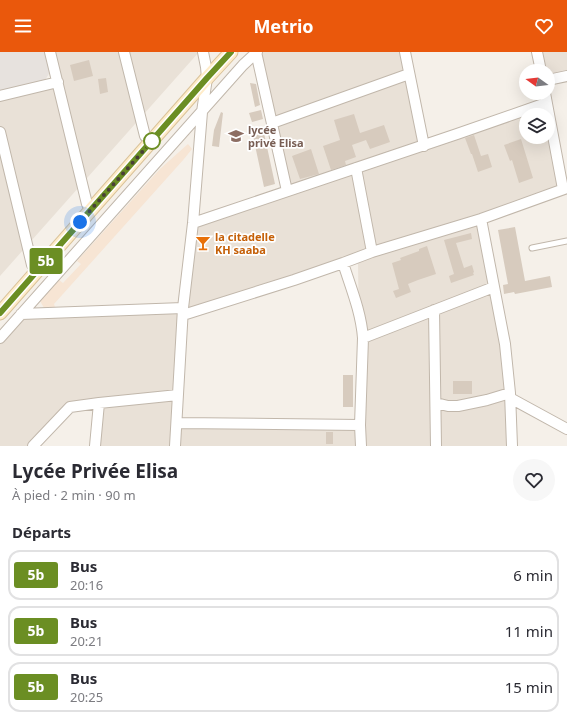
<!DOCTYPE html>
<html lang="fr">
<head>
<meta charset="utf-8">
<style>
	:root { --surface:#fff; --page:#f7f7f7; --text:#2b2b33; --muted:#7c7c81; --line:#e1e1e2; --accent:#ea580c }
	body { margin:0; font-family:"Noto Sans",sans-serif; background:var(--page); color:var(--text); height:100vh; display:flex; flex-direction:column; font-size:15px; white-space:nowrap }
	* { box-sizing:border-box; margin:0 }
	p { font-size:13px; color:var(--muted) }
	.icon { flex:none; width:22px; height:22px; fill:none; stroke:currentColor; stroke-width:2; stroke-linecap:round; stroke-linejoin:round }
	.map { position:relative; height:394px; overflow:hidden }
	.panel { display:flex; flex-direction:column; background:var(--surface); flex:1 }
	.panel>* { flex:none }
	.badge { padding:0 8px; border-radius:3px; font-size:14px; line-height:26px }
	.needle { width:26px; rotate:285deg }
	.buttons { position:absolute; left:519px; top:12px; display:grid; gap:8px }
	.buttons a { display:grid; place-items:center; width:36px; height:36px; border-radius:50%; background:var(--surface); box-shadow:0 4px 16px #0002; font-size:20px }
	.you { position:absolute; width:20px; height:20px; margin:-10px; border:3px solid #fff; border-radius:50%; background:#1a73e8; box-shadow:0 0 0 6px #1a73e833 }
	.map>.badge { position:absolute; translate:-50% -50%; box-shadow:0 0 0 2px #fff }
	h2 { padding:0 12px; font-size:15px; line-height:36px }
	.round { display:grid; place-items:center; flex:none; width:42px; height:42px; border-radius:21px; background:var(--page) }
	.summary { display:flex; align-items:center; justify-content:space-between; height:68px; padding:0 12px }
	h1 { font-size:19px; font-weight:700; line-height:30px }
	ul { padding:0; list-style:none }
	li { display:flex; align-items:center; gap:12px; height:50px; margin:0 8px 6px; padding:0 4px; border:2px solid var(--line); border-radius:12px }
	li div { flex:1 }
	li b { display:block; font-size:15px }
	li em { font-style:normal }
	li .badge { min-width:44px; font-weight:700; text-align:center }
	header { display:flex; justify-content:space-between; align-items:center; height:52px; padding:0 12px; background:var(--accent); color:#fff; font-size:18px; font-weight:700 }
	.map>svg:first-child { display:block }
</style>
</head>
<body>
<header><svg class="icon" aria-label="menu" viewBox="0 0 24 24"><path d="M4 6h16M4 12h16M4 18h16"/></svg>Metrio<svg class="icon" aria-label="heart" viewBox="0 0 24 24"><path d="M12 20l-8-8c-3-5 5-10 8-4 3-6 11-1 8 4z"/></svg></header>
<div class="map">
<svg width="567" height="394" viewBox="0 0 567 394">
	<rect width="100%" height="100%" fill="#f5f0e9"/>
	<!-- residential -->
	<path fill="#e9e1d7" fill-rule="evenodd" d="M50,0H199L0,224V48L58,34Z
		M255,0H404L424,95L547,53L562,138L482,166L497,241L513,394H96L99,353L69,354L33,394H0V291L23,266L186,259L193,173L287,141ZM526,63H548V85H526ZM358,209L360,373L176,374L185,265Z
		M537,0H567V24L548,28V19H540Z"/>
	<!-- commercial -->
	<path fill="#f7e5d4" d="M188,92L192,97L184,107L54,252L55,255L47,261L40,249L59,228L63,231L81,212L77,209L160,117Z"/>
	<!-- industrial -->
	<path fill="#e7e2de" d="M0,0H45L50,20L44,30L0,40Z"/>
	<!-- building -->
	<path fill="#d7cbbe" d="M89,8L93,24L74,29L70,13Z
		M106,26L108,40L100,42L98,27Z
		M250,31L256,32L260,53L255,55Z
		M261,58L263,67L252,70L249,61Z
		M221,60L223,61L219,95L212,94L214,78Z
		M354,62L360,81L384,73L390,90L370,97L366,88L352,93L356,105L345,109L346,113L331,118L323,94L340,88L334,68Z
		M264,81L275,132L264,135L253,84Z
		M474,83L481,104L488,102L492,115L478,120L472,102H471L465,86Z
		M521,87L533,126L519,131L512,108L510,109L504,93Z
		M311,97L319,122L300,127L292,104Z
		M515,175L525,229L550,224L552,235L515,242L514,240L504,242L503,233L508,232L498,178Z
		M471,181L472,187L456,191L464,216L472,213L474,220L473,221L474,223L451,231L449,224L454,222L444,188Z
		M427,194L436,222L418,228L408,232L411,240L396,246L393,239L399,237L392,211L401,208L400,206L419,199V197Z
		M343,323H353V355H343Z
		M453,329H472V342H453Z
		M326,380H333V392H326Z"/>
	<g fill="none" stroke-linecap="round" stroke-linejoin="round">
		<!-- lane casing -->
		<g stroke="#c1b7ab" stroke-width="7">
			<path id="lane" d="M532,196L567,189"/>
		</g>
		<!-- street casing -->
		<g stroke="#c1b7ab" stroke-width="12">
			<path id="street" d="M50,0L87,152
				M124,0L145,84
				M256,0L287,139
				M405,0L424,94
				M537,0L541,19
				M548,28L567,24
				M545,41L563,137
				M0,44L58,30
				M272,71L409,22
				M0,80L32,213
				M356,116L372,200
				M481,167L505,292L510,341L512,394
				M193,171L457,82L546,51
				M343,211C351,236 361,260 363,286L360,373L361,394
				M434,258L436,394
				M21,262L183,256
				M183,263L294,228L343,211L372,200L481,167L567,136
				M0,286L243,13L257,0
				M363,286L494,235
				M510,346L567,377
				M436,351L448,354H458L487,348L510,341
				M177,371L360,373
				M33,394L70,355L99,351L178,343
				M95,394L99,351
				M175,394L183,256L193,171L202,60L207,26L206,15L203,0"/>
		</g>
		<!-- secondary casing -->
		<g stroke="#d9c29a" stroke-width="15">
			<path id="secondary" d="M0,261L207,26L231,0"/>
		</g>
		<!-- lane -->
		<use href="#lane" stroke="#fff" stroke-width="5"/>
		<!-- street -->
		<use href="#street" stroke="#fff" stroke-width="10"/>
		<!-- secondary -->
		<use href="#secondary" stroke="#ffecc9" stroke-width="13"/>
	</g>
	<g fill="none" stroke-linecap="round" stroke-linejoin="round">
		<!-- line casing -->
		<g stroke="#fff" stroke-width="9">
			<path id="line" d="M0,261L207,26L231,0"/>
		</g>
		<!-- line -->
		<use href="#line" stroke="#6b8e23" stroke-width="6"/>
		<!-- walk -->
		<path stroke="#494037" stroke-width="4" stroke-dasharray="0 7.2" d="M80,170L152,89"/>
	</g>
	<!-- icons -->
	<defs>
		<g id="school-bare" transform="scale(1.2)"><path d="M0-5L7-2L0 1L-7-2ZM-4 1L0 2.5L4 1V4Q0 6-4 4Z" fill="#8d6e63" stroke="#fff" stroke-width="2.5" paint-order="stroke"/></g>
		<g id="bar-bare" transform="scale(1.2)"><path d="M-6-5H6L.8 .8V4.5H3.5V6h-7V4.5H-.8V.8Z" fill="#e8710a" stroke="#fff" stroke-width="2.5" paint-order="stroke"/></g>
	</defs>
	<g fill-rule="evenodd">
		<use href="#school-bare" x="236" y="84"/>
		<use href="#bar-bare" x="203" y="191"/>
	</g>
	<!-- markers -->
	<circle fill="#fff" stroke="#6b8e23" stroke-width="2" cx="152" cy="89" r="8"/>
	<g text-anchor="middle" stroke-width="3.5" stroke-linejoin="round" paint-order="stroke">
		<!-- education labels -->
		<g font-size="11" font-weight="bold" fill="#785e54" stroke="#fff" text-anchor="start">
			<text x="248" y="82">lycée<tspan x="248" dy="13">privé Elisa</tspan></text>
		</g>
		<!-- food labels -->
		<g font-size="11" font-weight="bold" fill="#c56008" stroke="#fff" text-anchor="start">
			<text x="215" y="189">la citadelle<tspan x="215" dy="13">KH saaba</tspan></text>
		</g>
	</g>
</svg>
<div class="buttons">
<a><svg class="needle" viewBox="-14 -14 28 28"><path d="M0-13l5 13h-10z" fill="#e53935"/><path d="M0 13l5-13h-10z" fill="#7c7c81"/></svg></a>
<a><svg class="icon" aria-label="layers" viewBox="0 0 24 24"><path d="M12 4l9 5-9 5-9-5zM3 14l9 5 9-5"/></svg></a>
</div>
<div class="you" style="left:80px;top:170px"></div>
<b class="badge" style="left:46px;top:209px;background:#6b8e23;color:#fff">5b</b>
</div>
<section class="panel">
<div class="summary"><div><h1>Lycée Privée Elisa</h1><p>À pied · 2 min · 90 m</p></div><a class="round"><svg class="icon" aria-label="heart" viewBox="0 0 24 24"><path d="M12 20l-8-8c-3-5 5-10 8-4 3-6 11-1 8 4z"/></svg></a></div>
<h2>Départs</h2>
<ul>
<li><span class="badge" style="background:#6b8e23;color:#fff">5b</span><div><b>Bus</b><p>20:16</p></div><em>6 min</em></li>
<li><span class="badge" style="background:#6b8e23;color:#fff">5b</span><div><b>Bus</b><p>20:21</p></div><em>11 min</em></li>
<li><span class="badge" style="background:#6b8e23;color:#fff">5b</span><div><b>Bus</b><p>20:25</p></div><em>15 min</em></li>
</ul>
</section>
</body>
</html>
